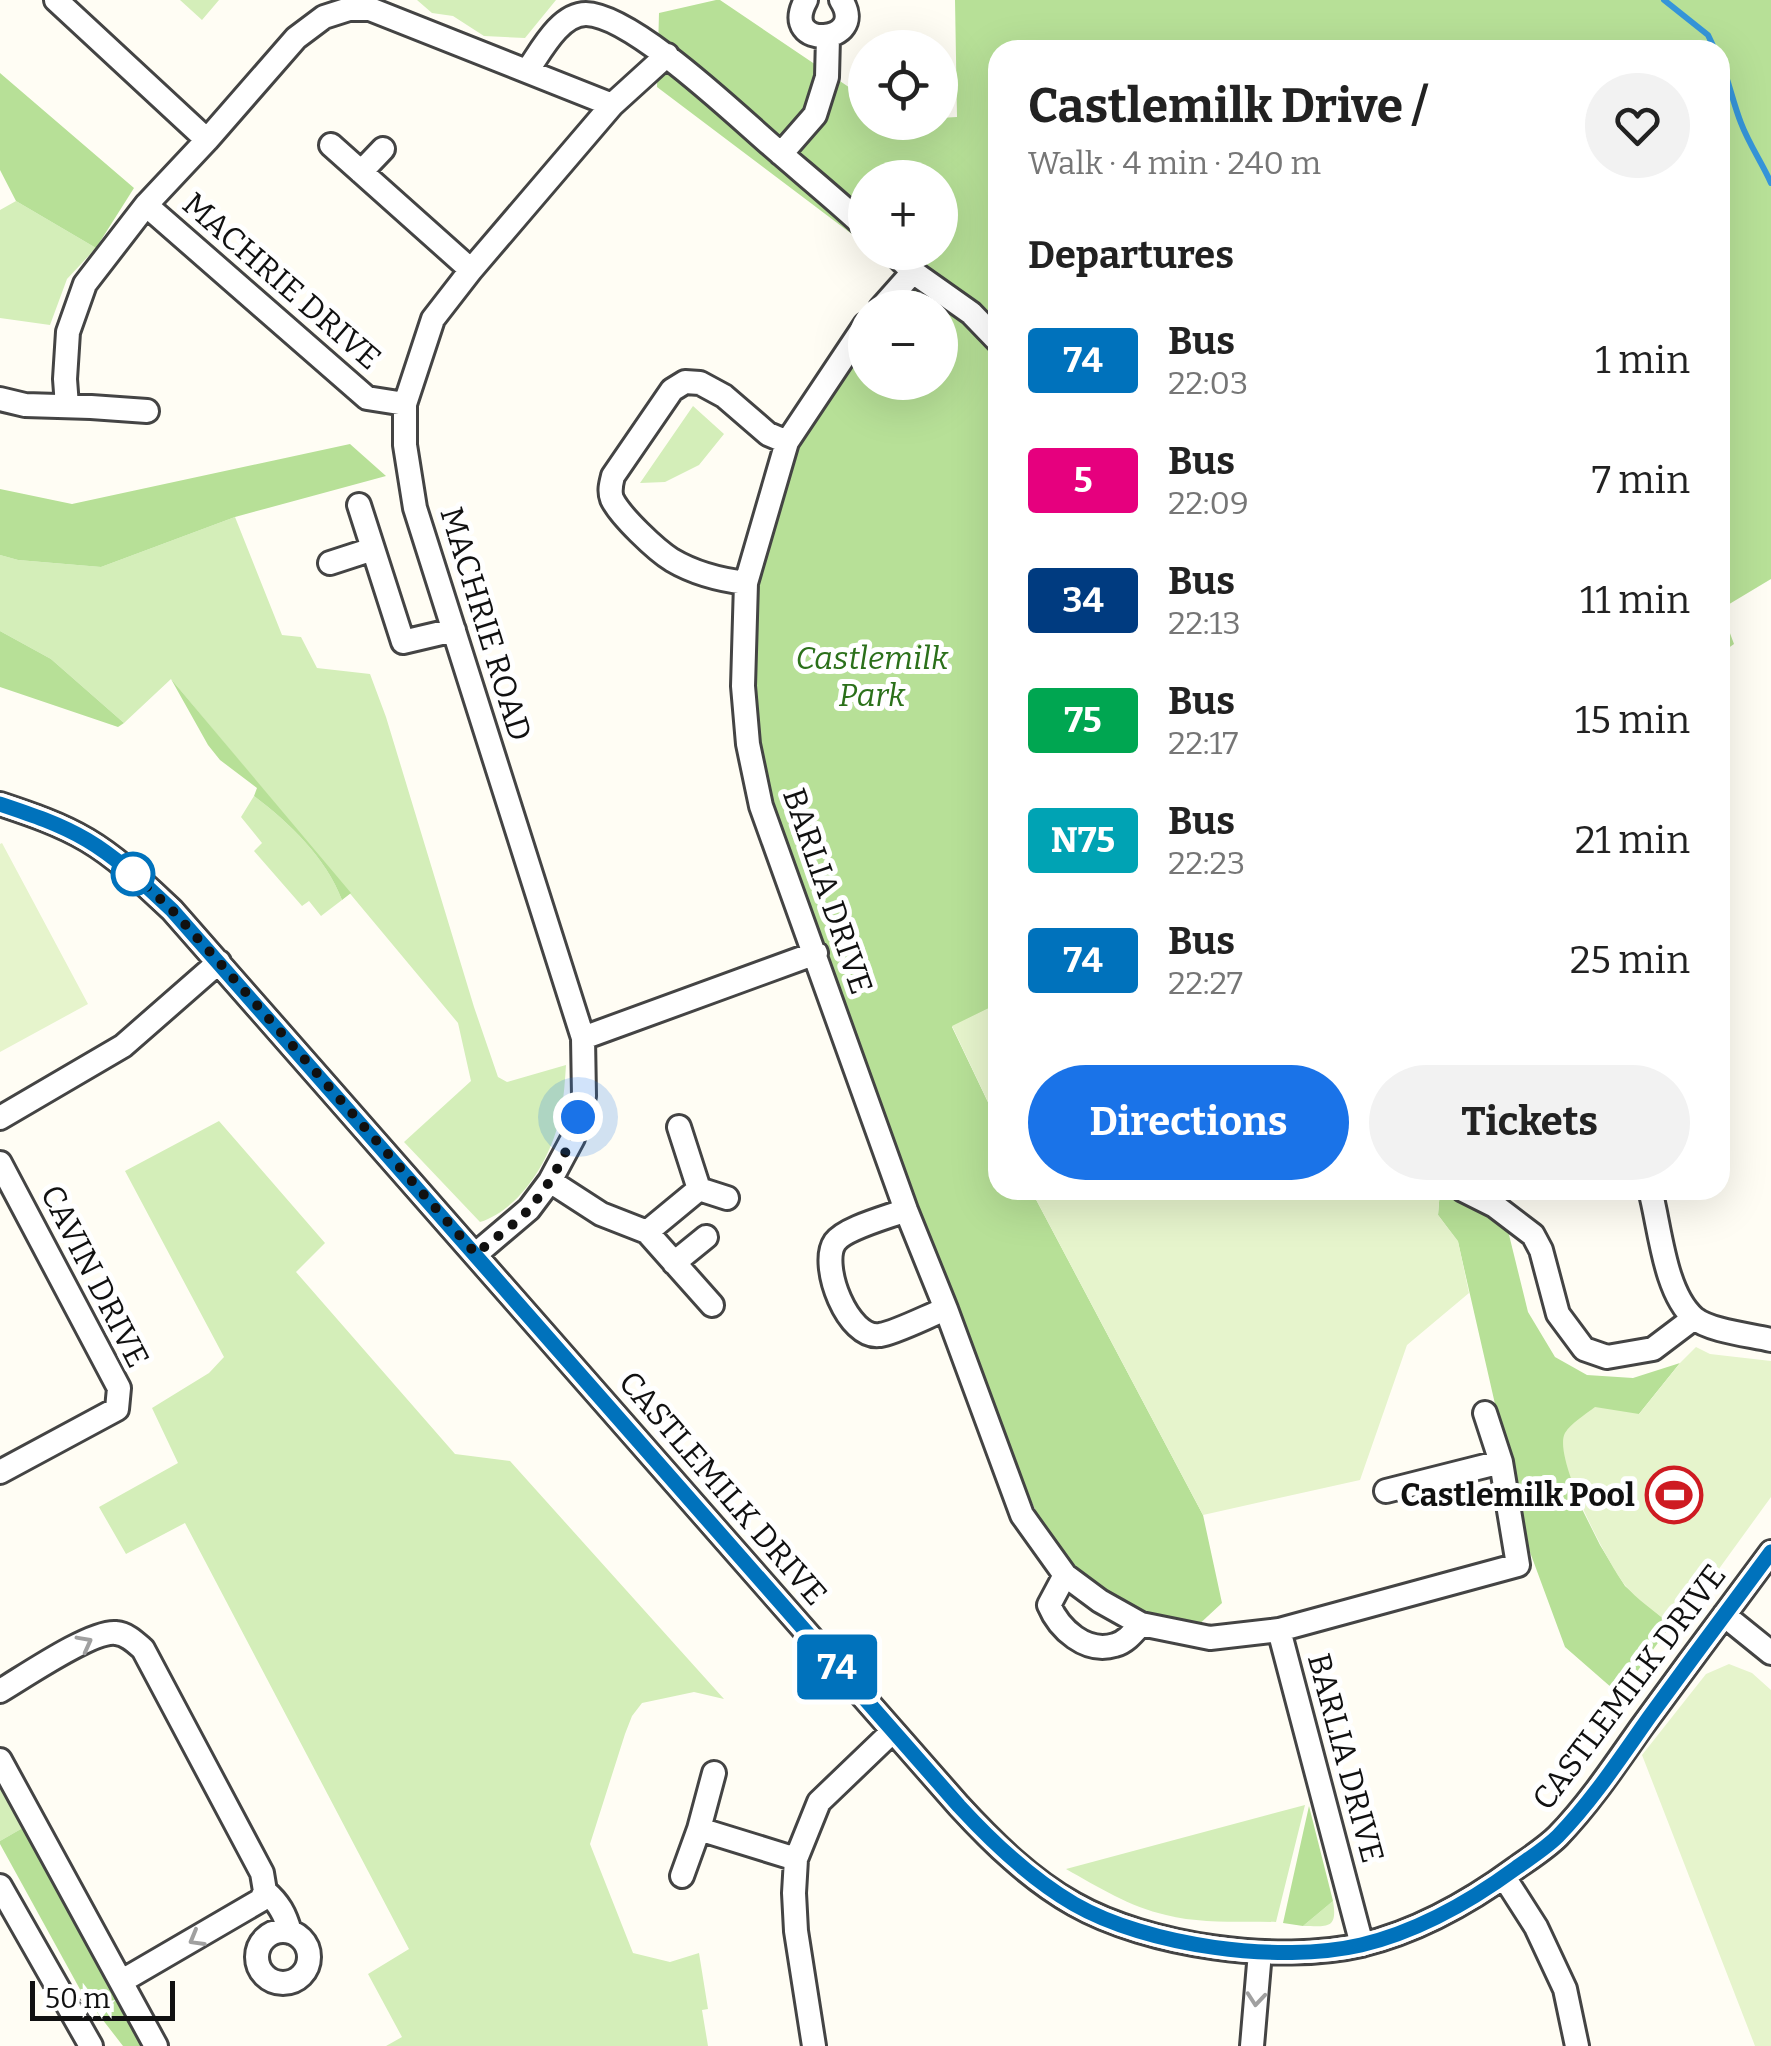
<!DOCTYPE html>
<html lang="en">
<head>
<meta charset="utf-8">
<style>
	:root { --surface:#fff; --page:#f2f2f2; --text:#222; --muted:#767676; --accent:#1a73e8 }
	body { margin:0; font-family:Bitter,serif; background:var(--page); color:var(--text); height:100vh; display:flex; flex-direction:column; font-size:38px; white-space:nowrap }
	* { box-sizing:border-box; margin:0 }
	p { font-size:32px; color:var(--muted) }
	.icon { flex:none; width:55px; height:55px; fill:none; stroke:currentColor; stroke-width:2; stroke-linecap:round; stroke-linejoin:round }
	.map { position:relative; flex:1; overflow:hidden }
	.details { position:absolute; left:988px; top:40px; width:742px; height:1160px; display:flex; flex-direction:column; background:var(--surface); border-radius:30px; box-shadow:0 10px 40px #0002 }
	.details>* { flex:none }
	.badge { padding:0 20px; border-radius:8px; font-size:35px; line-height:65px }
	.controls { position:absolute; left:848px; top:30px; display:grid; gap:20px }
	.controls a { display:grid; place-items:center; width:110px; height:110px; border-radius:50%; background:var(--surface); box-shadow:0 10px 40px #0002; font-size:50px }
	.scale { position:absolute; left:30px; bottom:25px; width:145px; box-sizing:border-box; padding-left:10px; border:5px solid #111; border-top:0; font-size:28px; line-height:35px; white-space:nowrap; color:#111; -webkit-text-stroke:8px #fff; paint-order:stroke }
	.you { position:absolute; width:50px; height:50px; margin:-25px; border:8px solid #fff; border-radius:50%; background:#1a73e8; box-shadow:0 0 0 15px #1a73e833 }
	.map>.badge { position:absolute; translate:-50% -50%; box-shadow:0 0 0 5px #fff }
	h2 { padding:0 40px; font-size:38px; line-height:90px }
	.round { display:grid; place-items:center; flex:none; width:105px; height:105px; border-radius:52px; background:var(--page) }
	.summary { display:flex; align-items:center; justify-content:space-between; height:170px; padding:0 40px }
	h1 { font-size:48px; font-weight:700; line-height:75px }
	.button { display:flex; gap:20px; margin-top:auto; padding:20px 40px }
	.button a { flex:1; height:115px; border-radius:60px; background:var(--accent); color:#fff; font-size:40px; font-weight:700; line-height:115px; text-align:center }
	.button a+a { background:var(--page); color:var(--text) }
	ul { padding:0; list-style:none }
	li { display:flex; align-items:center; gap:30px; height:120px; padding:0 40px }
	li div { flex:1 }
	li b { display:block; font-size:38px }
	li em { font-style:normal }
	li .badge { min-width:110px; font-weight:700; text-align:center }
	.map>svg:first-child { display:block }
</style>
</head>
<body>
<div class="map">
<svg width="1771" height="2046" viewBox="0 0 1771 2046">
	<rect width="100%" height="100%" fill="#fffdf4"/>
	<!-- green -->
	<path fill="#d4eeb9" d="M180,0H219L202,20Z
		M417,0H556L525,38L484,36L453,16L432,13Z
		M16,201L96,248L67,279L50,325L0,318V210Z
		M693,406L724,434L699,465L665,482L640,483Z
		M235,517L282,635L301,637L317,668L370,674L386,717L474,1007L498,1077L507,1082L566,1065C565,1080 564,1097 561,1112C553,1155 523,1208 480,1222L404,1142L471,1081L458,1023L171,679L124,723L51,659L0,631V555L18,560L101,567Z
		M254,796C290,823 326,858 342,900L321,916L309,901L302,906L254,851L262,843L241,817Z
		M219,1121L325,1243L296,1272L455,1454L510,1461L724,1699L694,1692L642,1703L632,1716L625,1734L590,1844L633,1953L670,1962L699,1953L708,2009L702,2010L708,2046H386L402,2037L368,1974L409,1949L185,1523L126,1554L99,1507L178,1463L152,1408L209,1373L224,1357L125,1171Z
		M0,1778L26,1826L0,1841Z
		M1305,1805L1276,1922C1240,1921 1201,1924 1166,1915C1130,1907 1098,1887 1066,1869Z
		M1333,1901C1338,1930 1327,1926 1303,1926Z"/>
	<!-- forest -->
	<path fill="#b7e097" d="M716,0H720L865,98V122H940V118L957,117L955,0H1771V579L1721,609L1734,644L1720,654V50H998V1004L952,1027L997,1121L998,1190H1031L1203,1515L1222,1603L1194,1629L1126,1604L1077,1570L1045,1530L1023,1484L910,1192L765,799L751,741L752,586L789,447L865,332V382H940V308L886,307L902,272L876,253L940,252V178H865V244L657,87L659,13Z
		M0,73L134,188L96,248L16,201L0,170Z
		M350,444L386,476L235,517L101,567L18,560L0,555V489L72,504Z
		M0,631L51,659L124,723L118,727L0,687Z
		M171,679L351,893L342,900C326,858 290,823 254,796L257,788L220,760L208,745Z
		M1440,1190H1498L1528,1312L1555,1357L1587,1375L1633,1378L1680,1363L1639,1414L1582,1509L1600,1545L1625,1586L1671,1625L1620,1695L1565,1647L1527,1544L1458,1242L1438,1215Z
		M1309,1806L1333,1901L1303,1926L1283,1923Z
		M26,1826L145,2046H123L82,1993L0,1844V1841Z"/>
	<!-- pitch -->
	<path fill="#e6f4cc" d="M2,843L88,1004L0,1052V844Z
		M997,1004V1121L952,1026Z
		M1031,1190H1440L1438,1215L1458,1241L1469,1293L1407,1345L1360,1480L1203,1515Z
		M1696,1347L1710,1354L1771,1361V1497L1708,1584L1671,1625C1656,1612 1636,1599 1624,1584C1607,1562 1552,1456 1565,1433C1571,1423 1586,1414 1595,1407L1639,1414L1680,1363Z
		M1729,1664L1752,1673L1771,1690V2046H1755L1642,1755L1706,1674Z"/>
	<g fill="none" stroke-linecap="round" stroke-linejoin="round">
		<!-- stream -->
		<path stroke="#3595d9" stroke-width="6" d="M1664,0L1708,35L1715,50
			M1720,60C1729,81 1733,103 1741,123C1749,144 1762,163 1771,183"/>
		<!-- minor casing -->
		<g stroke="#444" stroke-width="28">
			<path id="minor" d="M56,0L207,140
				M806,0C778,51 870,45 841,0
				M527,71C540,53 559,14 586,14C632,15 735,114 772,146C803,173 835,199 865,227
				M331,145L471,270
				M781,154L815,115L827,77L828,37
				M361,172L383,149
				M913,272L971,313L998,341
				M881,308L913,272L893,252
				M865,325L787,442L746,583L743,686L748,744L761,806L906,1210L946,1309L1022,1515L1065,1575L1100,1601L1141,1624L1210,1638L1279,1630L1362,1945
				M0,399L25,405L91,407L147,411
				M405,404L367,398L146,205L207,140L296,38L324,17L349,9H370L612,105
				M67,406L65,379L68,332L85,284L146,205
				M359,505L403,642L454,630
				M330,563L373,549
				M746,583C721,580 694,573 672,560C656,550 620,516 612,499C609,491 611,484 613,476L672,390L685,382L700,383L724,396L768,434L787,442
				M0,804C30,814 60,824 87,840C119,859 145,885 172,910L959,1806C993,1843 1031,1880 1074,1904C1148,1946 1278,1964 1361,1945C1416,1932 1471,1901 1516,1868C1530,1858 1546,1848 1558,1836C1589,1804 1615,1765 1641,1728C1684,1669 1727,1611 1771,1552
				M583,1038L816,953
				M0,1118L123,1046L219,962
				M679,1127L699,1189L727,1198
				M0,1163L119,1388L117,1409L0,1472
				M550,1181L601,1214L647,1232L712,1305
				M1463,1190L1495,1206L1533,1235L1541,1250L1558,1314L1584,1349L1607,1357L1653,1349L1694,1318
				M1650,1190C1660,1226 1664,1292 1694,1318C1710,1331 1750,1335 1771,1340
				M906,1210C888,1217 845,1228 835,1242C819,1265 848,1340 880,1335C895,1333 930,1315 946,1309
				M647,1232L699,1189
				M476,1254L529,1209L550,1181L573,1138L584,1096L583,1038L415,508L405,445V404L433,319L471,270L612,105L667,55
				M674,1263L706,1237
				M1386,1491L1501,1462
				M1065,1575L1049,1605C1059,1629 1086,1654 1115,1645C1126,1642 1133,1633 1141,1624
				M1724,1615L1771,1653
				M1279,1630L1518,1565L1501,1462L1485,1413
				M0,1691C24,1677 92,1630 116,1633C127,1634 135,1642 143,1649L262,1873L265,1891L261,1900L122,1981
				M0,1760L156,2046
				M699,1829L796,1859
				M682,1876L699,1829L714,1773
				M1504,1877L1536,1927L1565,1989L1577,2046
				M0,1886L91,2046
				M265,1891C279,1903 285,1914 290,1932
				M257 1957a26 26 0 1 1 52 0a26 26 0 1 1-52 0Z
				M814,2046L796,1931L794,1893L796,1859L819,1802L893,1731
				M1252,2046L1260,1952"/>
		</g>
		<!-- minor -->
		<use href="#minor" stroke="#fff" stroke-width="22"/>
	</g>
	<!-- one-way arrows -->
	<defs><path id="oneway-chevron" d="M-2-3.5L2.5 0L-2 3.5" fill="none" stroke-width="1.6" stroke-linecap="round" stroke-linejoin="round" transform="scale(2.5)"/></defs>
	<g stroke="#a0a0a0">
		<use href="#oneway-chevron" transform="translate(85 1643) rotate(-28)"/>
		<use href="#oneway-chevron" transform="translate(196 1939) rotate(150)"/>
		<use href="#oneway-chevron" transform="translate(1256 1999) rotate(95)"/>
	</g>
	<g fill="none" stroke-linecap="round" stroke-linejoin="round">
		<!-- line casing -->
		<g stroke="#fff" stroke-width="22">
			<path id="line" d="M0,804C30,814 60,824 87,840C119,859 145,885 172,910L959,1806C993,1843 1031,1879 1074,1904C1147,1946 1279,1964 1361,1945C1416,1932 1471,1901 1516,1868C1530,1858 1546,1848 1558,1836C1593,1800 1621,1757 1650,1716C1690,1661 1730,1607 1771,1552"/>
		</g>
		<!-- line -->
		<use href="#line" stroke="#0072bc" stroke-width="15"/>
		<!-- walk -->
		<path stroke="#111" stroke-width="10" stroke-dasharray="0 18" d="M133,874L127,868L172,910L219,962L476,1254C493,1239 515,1225 530,1208C552,1182 570,1149 578,1117"/>
	</g>
	<!-- icons -->
	<defs>
		<g id="stadium-ring" transform="scale(2.875)"><circle r="9.5" fill="#fff" stroke="#ce1b22" stroke-width="1.5"/><path d="M0-5a6.5 5 0 1 0 0 10a6.5 5 0 1 0 0-10ZM-3.5-1.8h7v3.6h-7Z" fill="#ce1b22"/></g>
	</defs>
	<g fill-rule="evenodd">
		<use href="#stadium-ring" x="1674" y="1495"/>
	</g>
	<!-- markers -->
	<circle fill="#fff" stroke="#0072bc" stroke-width="5" cx="133" cy="874" r="20"/>
	<g text-anchor="middle" stroke-width="10" stroke-linejoin="round" paint-order="stroke">
		<!-- street labels -->
		<g font-size="32" fill="#111" stroke="#fff">
			<text transform="translate(282 281) rotate(41)" y="11">MACHRIE DRIVE</text>
			<text transform="translate(486 624) rotate(73)" y="11">MACHRIE ROAD</text>
			<text transform="translate(828 891) rotate(71)" y="11">BARLIA DRIVE</text>
			<text transform="translate(95 1276) rotate(63)" y="11">CAVIN DRIVE</text>
			<text transform="translate(723 1488) rotate(49)" y="11">CASTLEMILK DRIVE</text>
			<text transform="translate(1629 1687) rotate(-53)" y="11">CASTLEMILK DRIVE</text>
			<text transform="translate(1346 1758) rotate(75)" y="11">BARLIA DRIVE</text>
		</g>
		<!-- park labels -->
		<g font-size="32" font-style="italic" fill="#2b701a" stroke="#fff">
			<text x="872" y="669">Castlemilk<tspan x="872" dy="37">Park</tspan></text>
		</g>
		<!-- poi labels -->
		<g font-size="32" font-weight="bold" fill="#111" stroke="#fff" text-anchor="end">
			<text x="1635" y="1506">Castlemilk Pool</text>
		</g>
	</g>
</svg>
<div class="controls">
<a><svg class="icon" aria-label="locate" viewBox="0 0 24 24"><circle cx="12" cy="12" r="6"/><path d="M12 2v4M12 18v4M2 12h4M18 12h4"/></svg></a>
<a>+</a>
<a>−</a>
</div>
<div class="scale">50 m</div>
<div class="you" style="left:578px;top:1117px"></div>
<b class="badge" style="left:837px;top:1667px;background:#0072bc;color:#fff">74</b>
<section class="details">
<div class="summary"><div><h1>Castlemilk Drive /</h1><p>Walk · 4 min · 240 m</p></div><a class="round"><svg class="icon" aria-label="heart" viewBox="0 0 24 24"><path d="M12 20l-8-8c-3-5 5-10 8-4 3-6 11-1 8 4z"/></svg></a></div>
<h2>Departures</h2>
<ul>
<li><span class="badge" style="background:#0072bc;color:#fff">74</span><div><b>Bus</b><p>22:03</p></div><em>1 min</em></li>
<li><span class="badge" style="background:#e6007e;color:#fff">5</span><div><b>Bus</b><p>22:09</p></div><em>7 min</em></li>
<li><span class="badge" style="background:#003b80;color:#fff">34</span><div><b>Bus</b><p>22:13</p></div><em>11 min</em></li>
<li><span class="badge" style="background:#00a651;color:#fff">75</span><div><b>Bus</b><p>22:17</p></div><em>15 min</em></li>
<li><span class="badge" style="background:#00a3b4;color:#fff">N75</span><div><b>Bus</b><p>22:23</p></div><em>21 min</em></li>
<li><span class="badge" style="background:#0072bc;color:#fff">74</span><div><b>Bus</b><p>22:27</p></div><em>25 min</em></li>
</ul>
<div class="button"><a>Directions</a><a>Tickets</a></div>
</section>
</div>
</body>
</html>
